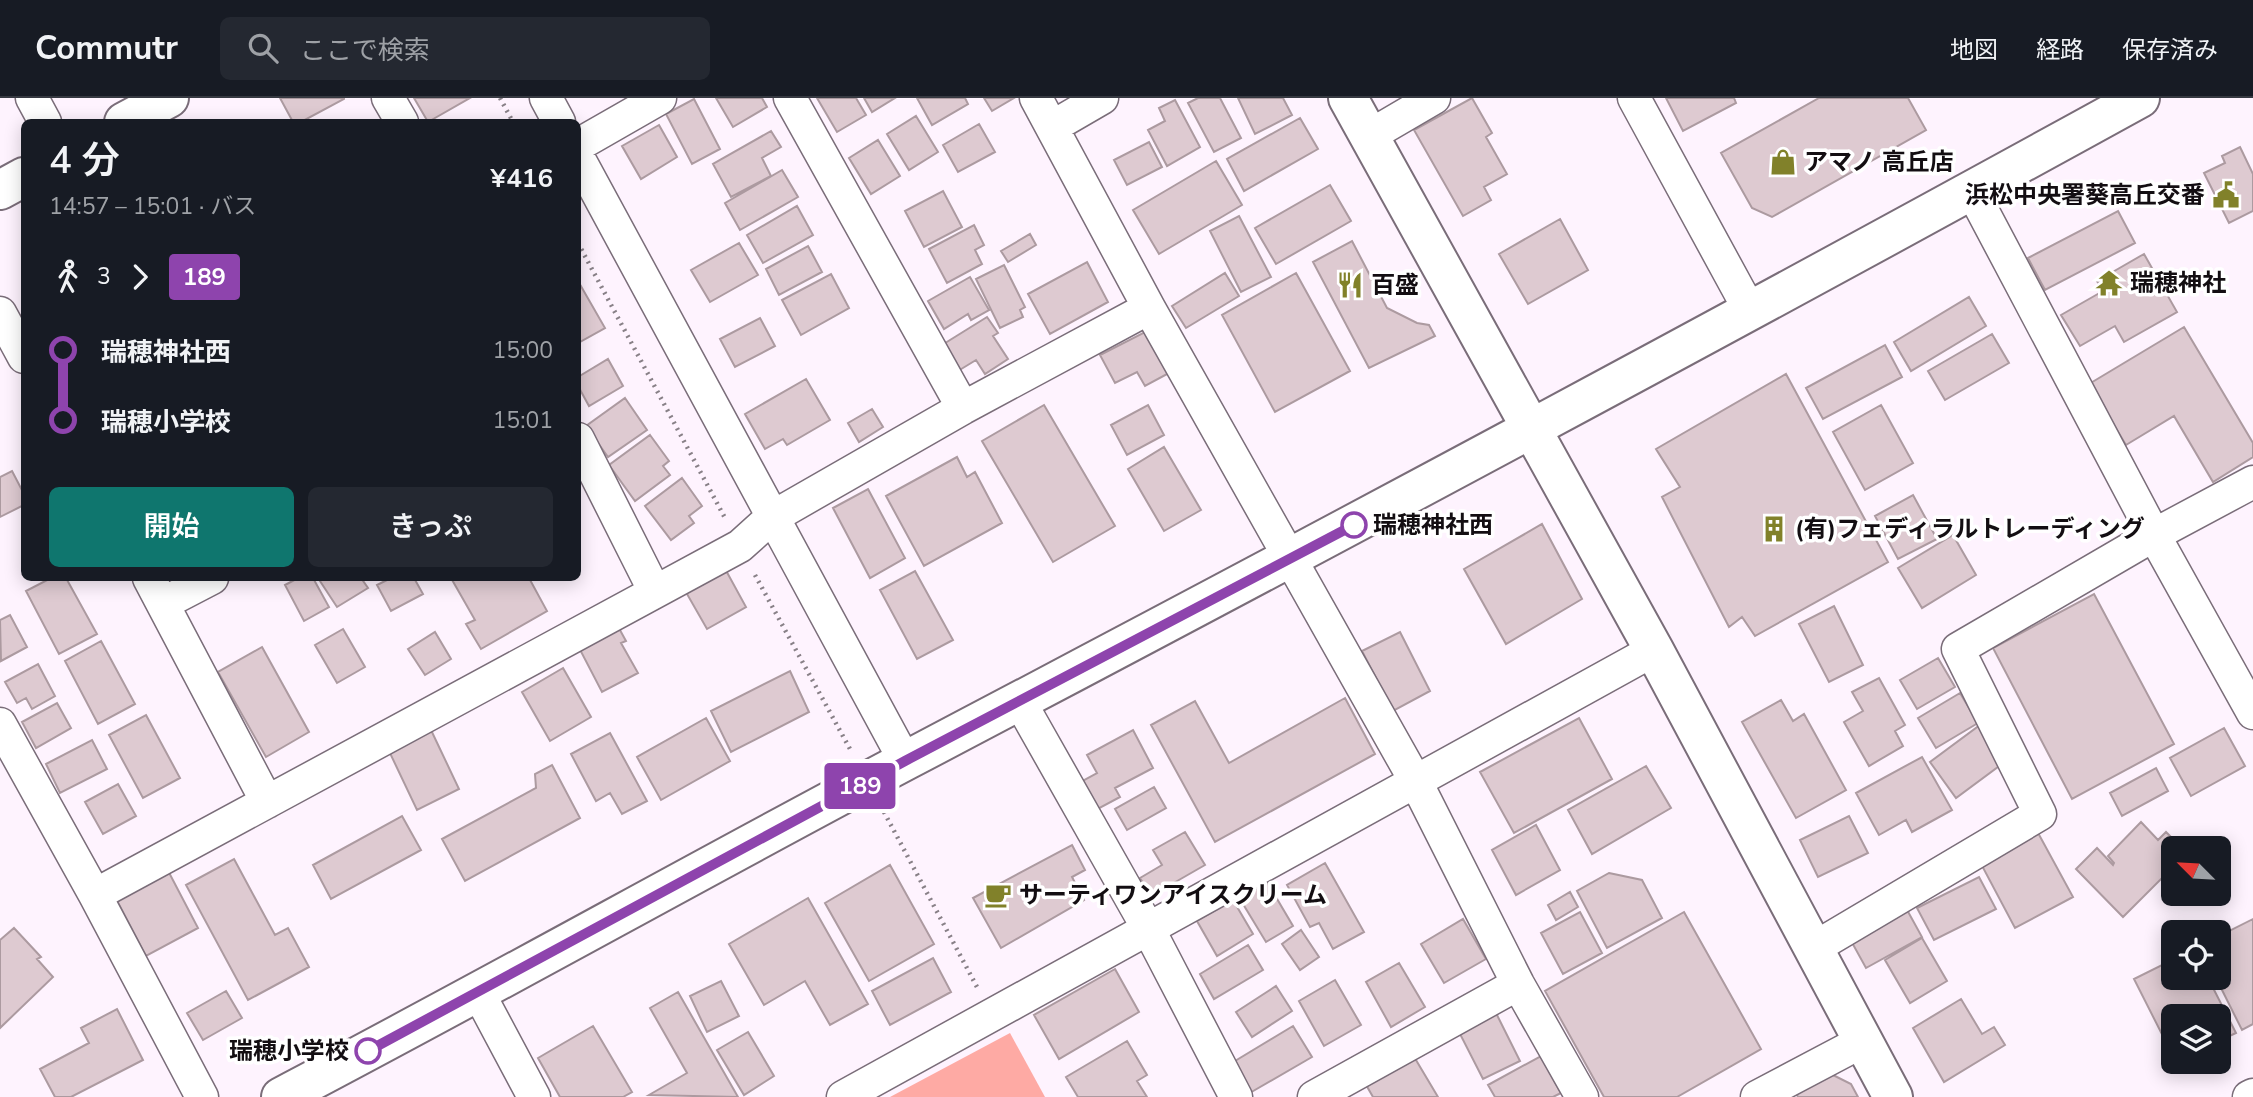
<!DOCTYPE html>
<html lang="ja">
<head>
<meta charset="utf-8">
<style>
	:root { --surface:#171b24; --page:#242831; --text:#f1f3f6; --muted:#9ea1a6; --line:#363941; --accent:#0f766e }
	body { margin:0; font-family:"Nunito Sans","Noto Sans JP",sans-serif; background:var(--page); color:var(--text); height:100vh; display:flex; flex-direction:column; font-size:26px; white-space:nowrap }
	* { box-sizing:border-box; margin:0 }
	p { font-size:23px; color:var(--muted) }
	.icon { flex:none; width:38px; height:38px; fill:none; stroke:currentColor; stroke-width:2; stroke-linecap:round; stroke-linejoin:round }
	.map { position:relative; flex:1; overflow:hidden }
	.sheet { position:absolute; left:21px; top:21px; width:560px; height:462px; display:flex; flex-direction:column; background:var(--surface); border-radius:10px; box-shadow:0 4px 18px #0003 }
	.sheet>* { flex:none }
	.badge { padding:0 14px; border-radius:5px; font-size:24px; line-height:46px }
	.needle { width:46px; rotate:294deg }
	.fabs { position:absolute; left:2161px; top:738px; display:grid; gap:14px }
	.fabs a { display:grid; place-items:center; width:70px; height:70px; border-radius:10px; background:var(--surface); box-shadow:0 4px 18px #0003; font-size:35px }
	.map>.badge { position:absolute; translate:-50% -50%; box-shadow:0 0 0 4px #fff }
	.legs { display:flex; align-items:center; gap:10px; height:77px; padding:0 28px; font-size:23px }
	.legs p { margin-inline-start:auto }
	.head { display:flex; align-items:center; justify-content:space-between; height:119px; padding:0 28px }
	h1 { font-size:38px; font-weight:600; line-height:52px }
	.action { display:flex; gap:14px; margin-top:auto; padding:14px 28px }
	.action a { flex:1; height:80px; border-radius:10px; background:var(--accent); color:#fff; font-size:28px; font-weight:600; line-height:80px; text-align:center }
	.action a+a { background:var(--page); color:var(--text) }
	ul { padding:0 28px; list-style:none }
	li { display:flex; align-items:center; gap:24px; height:70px; font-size:26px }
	li i { display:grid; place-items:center; width:10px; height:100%; margin:0 9px; background:currentColor }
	li i::after { content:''; width:18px; height:18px; margin:-9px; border:5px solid; border-radius:50%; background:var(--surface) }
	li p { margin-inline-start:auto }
	li:first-child i { background:linear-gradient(#0000 50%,currentColor 0) }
	li:last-child i { background:linear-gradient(currentColor 50%,#0000 0) }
	header { display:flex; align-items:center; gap:42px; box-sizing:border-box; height:98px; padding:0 35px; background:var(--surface); border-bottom:2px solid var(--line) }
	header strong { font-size:33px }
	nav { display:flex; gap:38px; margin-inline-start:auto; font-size:24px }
	.search { width:490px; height:63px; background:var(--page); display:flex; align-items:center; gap:18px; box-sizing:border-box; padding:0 24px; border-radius:10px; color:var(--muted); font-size:26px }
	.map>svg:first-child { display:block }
</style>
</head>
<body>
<header>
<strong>Commutr</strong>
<div class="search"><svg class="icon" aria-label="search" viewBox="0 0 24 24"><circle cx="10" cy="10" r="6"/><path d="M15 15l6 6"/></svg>ここで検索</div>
<nav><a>地図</a><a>経路</a><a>保存済み</a></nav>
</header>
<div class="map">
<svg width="2253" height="999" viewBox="0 0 2253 999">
	<rect width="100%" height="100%" fill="#fef3fe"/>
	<!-- green -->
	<path fill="#feaaa4" d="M1010,935L1045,999H890Z"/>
	<!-- building -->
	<path fill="#decad1" stroke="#ac9aa0" stroke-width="2" d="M280,0H344V1L301,24H293Z
		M414,0H470L428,24Z
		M716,0H762L767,9L733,29Z
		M817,0H856L866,17L837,34Z
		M864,0H895L872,14Z
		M917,0H965L968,6L932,27Z
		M984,0H1014L992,13Z
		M1198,0H1220L1241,40L1214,54L1188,5Z
		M1238,0H1283L1292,17L1255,36Z
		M1472,0L1492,35L1486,39L1507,76L1484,89L1491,102L1463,118L1414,32Z
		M1666,0H1734L1736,5L1683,33Z
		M1819,0H1908L1926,32L1772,119L1752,110L1721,55Z
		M694,1L720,51L692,66L666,16Z
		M1175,2L1200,49L1167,68L1148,32L1165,23L1159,10Z
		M916,18L938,54L909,72L887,36Z
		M1300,20L1318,51L1244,93L1227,61Z
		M979,26L995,54L958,74L943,47Z
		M659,27L677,59L641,81L622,48Z
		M771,33L781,49L762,60L771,78L731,99L713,66Z
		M878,42L900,78L871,96L849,60Z
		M1149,44L1162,69L1127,87L1114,62Z
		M2240,49L2253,76V113L2229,125L2204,75L2225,65L2222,58Z
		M1216,63L1242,107L1159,156L1133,112Z
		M782,72L798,99L740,132L725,105Z
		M1330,87L1351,123L1276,166L1255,130Z
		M943,93L962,129L924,149L905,113Z
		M797,108L813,137L763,165L747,137Z
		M2118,113L2135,145L2045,192L2028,160Z
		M1239,118L1271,179L1241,194L1210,133Z
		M1560,121L1588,172L1528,206L1499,156Z
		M974,127L984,147L975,152L982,166L947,185L929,151Z
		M1030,136L1036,147L1008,164L1001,153Z
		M1352,143L1387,210L1417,225L1429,227L1435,238L1369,270L1313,164Z
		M739,145L758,177L710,204L691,172Z
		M808,148L822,174L779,197L766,171Z
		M2144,156L2177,214L2124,244L2115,228L2080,248L2061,217L2103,193L2097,183Z
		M1087,164L1108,204L1050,236L1028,196Z
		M1004,167L1025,209L1020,212L1023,219L1000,230L976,181Z
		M1225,175L1239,198L1186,230L1172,208Z
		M1296,175L1350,273L1275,314L1222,217Z
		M831,176L849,210L801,237L782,202Z
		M970,179L989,212L971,222L968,216L944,231L928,203Z
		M578,183L605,230L578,245Z
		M1969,199L1986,228L1911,273L1894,244Z
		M987,219L998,235L993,238L1008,261L985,276L976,262L958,273L942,247Z
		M760,220L775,248L735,269L720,241Z
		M2184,229L2253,345V359L2213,384L2174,318L2126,347L2089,286Z
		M1147,233L1169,275L1145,288L1137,274L1115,285L1100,257Z
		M1992,236L2009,265L1945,302L1928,273Z
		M1885,247L1902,279L1823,321L1806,290Z
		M608,261L623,288L589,308L578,288V279Z
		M1786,276L1888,464L1755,538L1742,519L1729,529L1662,399L1680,389L1656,351Z
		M806,281L830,322L787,347L783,341L765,351L745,316Z
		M625,300L647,332L608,359L586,328Z
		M1044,307L1115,428L1053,464L982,343Z
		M1148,307L1164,337L1127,357L1111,327Z
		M1881,307L1913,365L1865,392L1833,334Z
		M872,311L883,329L859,344L848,325Z
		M650,337L669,363L663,368L670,377L635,403L609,367Z
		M1164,349L1201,412L1164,433L1128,371Z
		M957,359L967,379L975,374L1002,425L924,468L886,398Z
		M12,373L24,396V407L0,419V379Z
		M682,380L702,408L689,418L694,425L671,442L645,408Z
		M868,391L905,460L870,480L833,410Z
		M1913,397L1937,441L1898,461L1875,418Z
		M1542,426L1582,501L1506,546L1464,471Z
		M1953,437L1976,477L1922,510L1898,470Z
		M723,467L746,509L707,531L683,489Z
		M915,473L953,542L917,561L880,492Z
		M51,480H66L97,536L59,556L26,493Z
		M298,480H313L329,509L304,523L285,487Z
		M318,480H361L368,490L337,509Z
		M391,480H414L423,496L391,513L377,487Z
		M451,480H529L547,513L481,551L466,526L475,522Z
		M2094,496L2174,646L2072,701L1993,550Z
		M1834,508L1863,567L1829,584L1799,526Z
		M10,517L27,549L1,563L0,522Z
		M615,523L626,543L621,545L638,575L602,594L576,544Z
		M343,531L365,569L337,585L315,547Z
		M435,534L451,561L425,577L408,551Z
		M1400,534L1430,593L1393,613L1362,553Z
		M101,543L135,606L98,626L65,563Z
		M262,549L309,634L266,659L218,574Z
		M1938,560L1955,589L1917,611L1900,582Z
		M38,566L55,598L32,611L26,600L17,605L5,584Z
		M563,570L591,619L550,643L522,594Z
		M790,573L809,614L731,654L711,613Z
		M1879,580L1905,627L1895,633L1903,648L1869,668L1844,624L1863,613L1852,594Z
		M1960,595L1978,625L1936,650L1918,620Z
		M1345,600L1375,656L1215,744L1151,627L1195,603L1229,665Z
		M1781,602L1793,623L1804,616L1846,692L1796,720L1742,624Z
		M57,605L71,630L36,650L22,624Z
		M146,617L180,680L143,700L109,637Z
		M706,620L730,663L661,702L637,659Z
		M1579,620L1612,681L1514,735L1480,674Z
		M1980,627L2006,663L1956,700L1930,664Z
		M2224,630L2245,668L2191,698L2170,660Z
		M431,632L459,691L417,712L389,653Z
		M1133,632L1153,670L1115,690L1120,699L1094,713L1079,685L1097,675L1087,657Z
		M610,635L647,703L622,716L610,695L596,703L571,656Z
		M92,642L107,671L60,695L46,666Z
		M1922,659L1952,712L1912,734L1906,722L1879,737L1856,695Z
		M552,667L580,720L465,783L442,741L536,690L535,676Z
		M1646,668L1671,710L1592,756L1568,712Z
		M2156,670L2168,693L2122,718L2110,695Z
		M118,686L136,718L103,736L85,704Z
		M1154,689L1166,710L1127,732L1115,711Z
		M402,718L421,752L331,801L313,767Z
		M1849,718L1868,755L1818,779L1800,742Z
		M2141,724L2158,742L2166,734L2183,751H2174V779L2168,774L2123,819L2076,771L2097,750L2113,767L2114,765L2108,758Z
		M1536,727L1560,772L1516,797L1492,752Z
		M2037,733L2073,799L2015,830L1980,764Z
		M1185,734L1205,767L1151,798L1140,780L1162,767L1153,752Z
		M1072,747L1085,772L1072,779L1084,802L1001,850L973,800Z
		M234,761L275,837L288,830L309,869L248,902L186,787Z
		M164,765L198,830L146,858L112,793Z
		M1325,765L1364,834L1333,851L1319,825L1310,829L1287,787Z
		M890,767L934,846L869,883L825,805Z
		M1609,775L1642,782L1662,820L1607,850L1577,793Z
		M1979,779L1996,811L1934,842L1917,810Z
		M1267,784L1293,828L1266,844L1240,801Z
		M1570,794L1578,809L1556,822L1548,807Z
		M808,800L868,906L830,927L805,883L764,907L729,846Z
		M1233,802L1253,836L1217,858L1197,823Z
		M1906,810L1922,839L1866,870L1850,841Z
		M1580,814L1602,855L1563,876L1541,835Z
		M1684,814L1761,951L1677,999H1604L1545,893Z
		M1463,821L1486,861L1444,885L1421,846Z
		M2253,821V926L2242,932L2216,880H2219V838Z
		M14,830L41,859L37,861L53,879L0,930V842Z
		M1301,832L1319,859L1300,872L1282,846Z
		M1922,840L1947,883L1910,905L1885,862Z
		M1248,847L1263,872L1214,901L1200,876Z
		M933,860L951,894L890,927L872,893Z
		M2174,861V880H2208L2236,935L2219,943V919H2174V960L2134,881Z
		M1399,865L1425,909L1391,929L1366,884Z
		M1115,871L1139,914L1059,961L1034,917Z
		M1335,882L1361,927L1324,948L1299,903Z
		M721,883L739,918L707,934L690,898Z
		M1276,888L1292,913L1252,939L1236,914Z
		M226,893L242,920L203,942L187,915Z
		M678,894L738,999L649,997L687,975L650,910Z
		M1961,901L1982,936L1994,929L2005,947L1944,984L1913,930Z
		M117,911L143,962L71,999H55L40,971L89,945L81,930Z
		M1496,915L1520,963L1483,981L1459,934Z
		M593,928L632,994L623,999H560L538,960Z
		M1293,928L1312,959L1248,996L1230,966Z
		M748,934L774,978L744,997L717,952Z
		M1127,943L1147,977L1137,983L1147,999H1078L1066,979Z
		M1413,957L1438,999H1373L1365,985Z
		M1541,958L1561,995L1553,999H1495L1488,987Z
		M1831,976L1851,986L1858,999H1798L1796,995Z"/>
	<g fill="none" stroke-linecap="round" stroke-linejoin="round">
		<!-- street casing -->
		<g stroke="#7a6d79" stroke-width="35">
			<path id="street" d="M32,0L45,24
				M388,0L402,24
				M546,0L559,24
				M790,0L963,310
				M1036,0L1149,210L1416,684L1518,886L1582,999
				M1634,0L1749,211
				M1052,29L1102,0
				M1369,38L1434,0
				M578,47L660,0
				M578,59L905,663
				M0,215L24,259
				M578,341L655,494
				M2253,384L2154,437L2253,615
				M149,480L267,704
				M164,505L212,480
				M1020,604L1149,832L1236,999
				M0,626L95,797L202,999
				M95,797L740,448L771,420L963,310L1149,210
				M1814,850L2040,716L1958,551L2154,437L1972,93
				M478,894L534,999
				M843,999L1654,552
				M1314,999L1518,886
				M1757,999L1863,943
				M2249,999L2253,997"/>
		</g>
		<!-- secondary casing -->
		<g stroke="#7a6d79" stroke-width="42">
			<path id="secondary" d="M1348,0L1654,552L1893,999
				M124,24L169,0
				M0,92L24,79
				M281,999C491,889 697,773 907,662C1320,445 1731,225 2140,0"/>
		</g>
		<!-- path -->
		<path stroke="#888087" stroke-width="4.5" stroke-dasharray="2 5" stroke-linecap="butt" d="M500,0L513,24
			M578,145L725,420
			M755,477L850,651
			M884,714L977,889"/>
		<!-- street -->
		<use href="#street" stroke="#fff" stroke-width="32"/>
		<!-- secondary -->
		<use href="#secondary" stroke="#fff" stroke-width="38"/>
	</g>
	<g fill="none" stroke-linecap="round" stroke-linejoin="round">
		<!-- line-1 casing -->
		<g stroke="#fff" stroke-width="16">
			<path id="line-1" d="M368,953L905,663L1354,427"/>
		</g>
		<!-- line-1 -->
		<use href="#line-1" stroke="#8e44ad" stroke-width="10"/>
	</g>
	<!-- icons -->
	<defs>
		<g id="shop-bare" transform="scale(2.1)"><path d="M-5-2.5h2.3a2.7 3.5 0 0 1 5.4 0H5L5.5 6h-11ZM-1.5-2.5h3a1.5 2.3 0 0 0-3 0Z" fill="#81812a" stroke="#fff" stroke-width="2.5" paint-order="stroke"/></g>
		<g id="civic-bare" transform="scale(2.1)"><path d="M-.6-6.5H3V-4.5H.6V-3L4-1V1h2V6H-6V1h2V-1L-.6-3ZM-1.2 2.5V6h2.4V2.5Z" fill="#81812a" stroke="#fff" stroke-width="2.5" paint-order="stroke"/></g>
		<g id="temple-bare" transform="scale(2.1)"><path d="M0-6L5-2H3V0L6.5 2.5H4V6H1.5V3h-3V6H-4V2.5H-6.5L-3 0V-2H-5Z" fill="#81812a" stroke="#fff" stroke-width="2.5" paint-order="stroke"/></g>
		<g id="restaurant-bare" transform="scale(2.1)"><path d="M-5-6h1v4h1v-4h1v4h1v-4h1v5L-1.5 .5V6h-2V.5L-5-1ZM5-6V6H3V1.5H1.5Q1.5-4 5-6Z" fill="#81812a" stroke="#fff" stroke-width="2.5" paint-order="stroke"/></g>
		<g id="building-bare" transform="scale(2.1)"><path d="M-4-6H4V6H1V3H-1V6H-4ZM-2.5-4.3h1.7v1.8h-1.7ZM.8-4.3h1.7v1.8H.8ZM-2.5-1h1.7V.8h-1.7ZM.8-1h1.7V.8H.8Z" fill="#81812a" stroke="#fff" stroke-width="2.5" paint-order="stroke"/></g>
		<g id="cafe-bare" transform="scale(2.1)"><path d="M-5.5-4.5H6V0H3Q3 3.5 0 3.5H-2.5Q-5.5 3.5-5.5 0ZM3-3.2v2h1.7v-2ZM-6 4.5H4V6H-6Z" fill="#81812a" stroke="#fff" stroke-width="2.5" paint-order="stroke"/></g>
	</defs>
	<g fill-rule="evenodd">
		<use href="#shop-bare" x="1783" y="64"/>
		<use href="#civic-bare" x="2226" y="97"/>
		<use href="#temple-bare" x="2109" y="185"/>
		<use href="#restaurant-bare" x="1350" y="187"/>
		<use href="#building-bare" x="1774" y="431"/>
		<use href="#cafe-bare" x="998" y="797"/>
	</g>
	<!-- markers -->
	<g fill="#fff" stroke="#8e44ad" stroke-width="3.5">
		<circle cx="1354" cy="427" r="12"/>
		<circle cx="368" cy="953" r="12"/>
	</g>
	<g text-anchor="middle" stroke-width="7" stroke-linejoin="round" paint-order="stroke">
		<!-- poi labels -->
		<g font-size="24" font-weight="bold" fill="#130e12" stroke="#fff" text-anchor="start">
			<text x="1804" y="72">アマノ 高丘店</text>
			<text x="2205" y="105" text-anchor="end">浜松中央署葵高丘交番</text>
			<text x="2130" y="193">瑞穂神社</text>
			<text x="1371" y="195">百盛</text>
			<text x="1795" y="439">(有)フェディラルトレーディング</text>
			<text x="1019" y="805">サーティワンアイスクリーム</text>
		</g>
		<!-- stop labels -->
		<g font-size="24" font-weight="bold" fill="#130e12" stroke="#fff" text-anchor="start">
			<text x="1373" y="435">瑞穂神社西</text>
			<text x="349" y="961" text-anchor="end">瑞穂小学校</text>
		</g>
	</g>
</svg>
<div class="fabs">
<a><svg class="needle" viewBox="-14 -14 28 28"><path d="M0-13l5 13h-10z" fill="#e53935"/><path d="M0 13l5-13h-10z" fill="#9ea1a6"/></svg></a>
<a><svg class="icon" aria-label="locate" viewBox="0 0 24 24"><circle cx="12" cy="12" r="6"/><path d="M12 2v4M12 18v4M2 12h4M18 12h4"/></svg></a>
<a><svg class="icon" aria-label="layers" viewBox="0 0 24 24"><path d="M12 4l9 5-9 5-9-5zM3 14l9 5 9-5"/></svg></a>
</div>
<b class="badge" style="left:860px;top:688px;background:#8e44ad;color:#fff">189</b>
<section class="sheet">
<div class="head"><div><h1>4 分</h1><p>14:57 – 15:01 · バス</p></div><b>¥416</b></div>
<div class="legs"><svg class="icon" aria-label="walk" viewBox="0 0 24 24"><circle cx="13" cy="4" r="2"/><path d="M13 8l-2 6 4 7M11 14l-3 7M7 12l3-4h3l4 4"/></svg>3<svg class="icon" aria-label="forward" viewBox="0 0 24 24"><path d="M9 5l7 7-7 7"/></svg><b class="badge" style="background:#8e44ad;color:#fff">189</b></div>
<ul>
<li><i style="color:#8e44ad"></i><b>瑞穂神社西</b><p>15:00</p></li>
<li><i style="color:#8e44ad"></i><b>瑞穂小学校</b><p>15:01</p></li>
</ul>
<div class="action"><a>開始</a><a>きっぷ</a></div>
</section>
</div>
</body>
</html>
